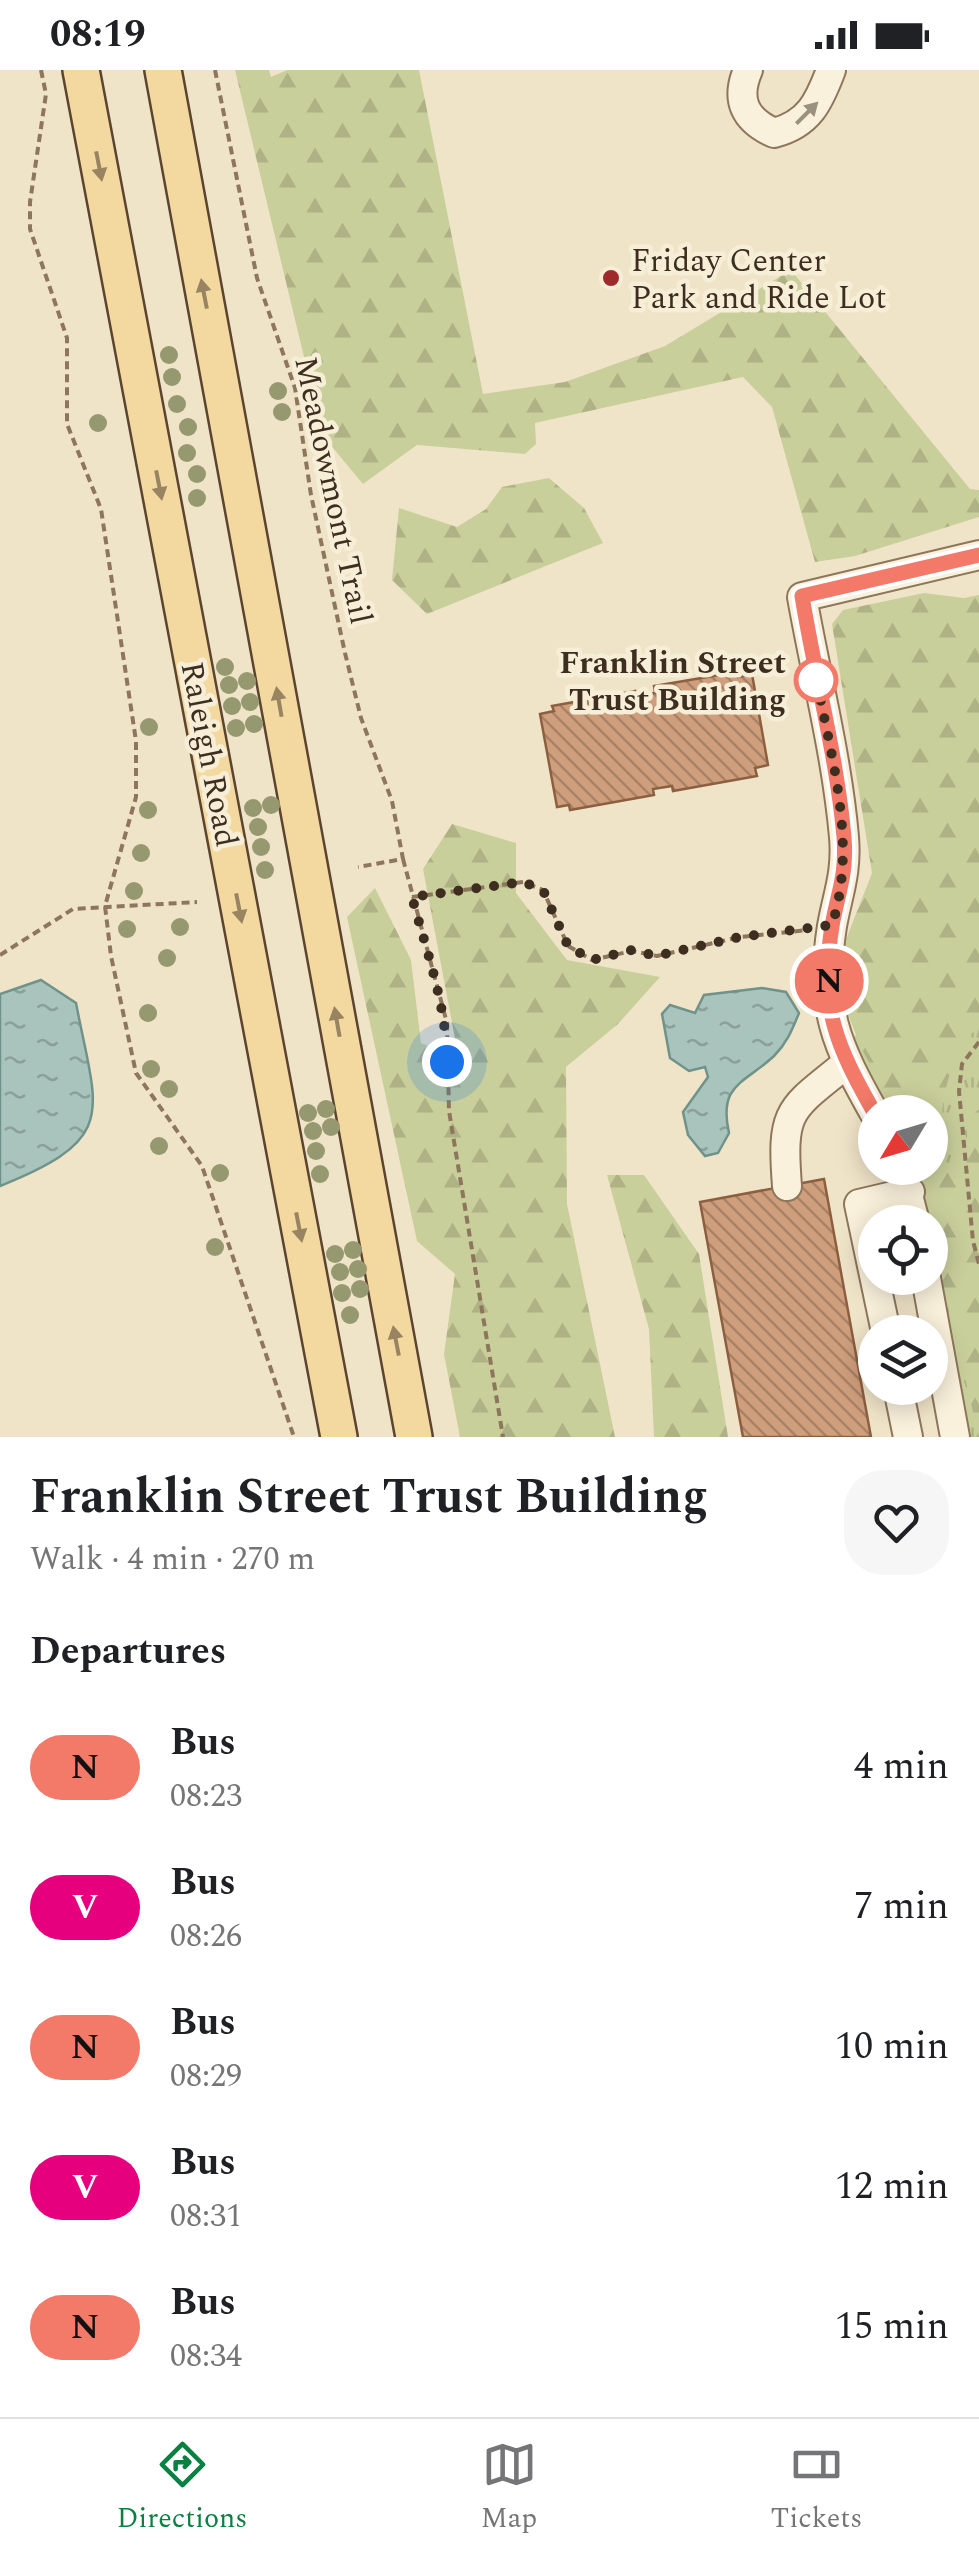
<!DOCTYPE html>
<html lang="en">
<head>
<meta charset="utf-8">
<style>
	:root { --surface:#fff; --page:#f6f6f6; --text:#202124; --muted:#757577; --line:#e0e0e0; --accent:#0b8043 }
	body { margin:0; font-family:Spectral,serif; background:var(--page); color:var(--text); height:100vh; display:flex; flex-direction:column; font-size:38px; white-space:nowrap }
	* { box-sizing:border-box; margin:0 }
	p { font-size:32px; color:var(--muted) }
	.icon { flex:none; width:55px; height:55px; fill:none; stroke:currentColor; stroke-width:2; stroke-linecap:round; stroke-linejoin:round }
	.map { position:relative; height:1367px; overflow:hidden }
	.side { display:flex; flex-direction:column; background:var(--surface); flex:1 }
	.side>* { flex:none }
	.badge { padding:0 20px; border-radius:32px; font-size:35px; line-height:65px }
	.needle { width:65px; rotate:232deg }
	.fabs { position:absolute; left:858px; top:1025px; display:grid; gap:20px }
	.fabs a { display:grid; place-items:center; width:90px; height:90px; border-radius:50%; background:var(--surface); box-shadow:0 5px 25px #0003; font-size:50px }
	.you { position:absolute; width:50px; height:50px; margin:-25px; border:8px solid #fff; border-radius:50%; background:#1a73e8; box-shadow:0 0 0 15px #1a73e833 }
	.map>.badge { position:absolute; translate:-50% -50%; box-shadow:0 0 0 5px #fff }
	h2 { padding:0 30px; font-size:38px; line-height:90px }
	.round { display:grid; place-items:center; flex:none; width:105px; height:105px; border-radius:40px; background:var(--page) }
	.headline { display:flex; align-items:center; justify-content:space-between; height:170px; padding:0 30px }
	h1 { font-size:48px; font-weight:700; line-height:75px }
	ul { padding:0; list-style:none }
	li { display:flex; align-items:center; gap:30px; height:140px; padding:0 30px }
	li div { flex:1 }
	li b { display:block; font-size:38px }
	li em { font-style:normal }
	li .badge { min-width:110px; font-weight:700; text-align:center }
	.status { display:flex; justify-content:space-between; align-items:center; height:70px; padding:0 50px; background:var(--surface); direction:ltr }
	.status svg { height:28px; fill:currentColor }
	.tab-bar { display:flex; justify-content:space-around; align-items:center; height:140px; border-top:2px solid var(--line); background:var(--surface); font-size:28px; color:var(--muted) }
	.tab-bar a { display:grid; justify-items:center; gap:5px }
	.tab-bar .selected { color:var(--accent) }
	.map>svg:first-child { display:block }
</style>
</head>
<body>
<div class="status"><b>08:19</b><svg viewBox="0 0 49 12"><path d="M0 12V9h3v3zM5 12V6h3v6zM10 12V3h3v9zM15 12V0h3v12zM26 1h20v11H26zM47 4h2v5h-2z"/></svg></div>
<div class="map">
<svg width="979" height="1367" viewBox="0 0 979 1367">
	<defs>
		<pattern id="grass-tufts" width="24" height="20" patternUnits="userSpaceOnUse" patternTransform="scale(2.5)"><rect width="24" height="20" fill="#c9cf9b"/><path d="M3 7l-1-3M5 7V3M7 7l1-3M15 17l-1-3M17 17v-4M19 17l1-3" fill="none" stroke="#aeb285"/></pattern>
		<pattern id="forest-firs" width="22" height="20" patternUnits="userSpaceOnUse" patternTransform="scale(2.5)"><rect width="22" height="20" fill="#c9cf9b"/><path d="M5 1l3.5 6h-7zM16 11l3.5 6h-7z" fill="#aeb285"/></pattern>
		<pattern id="water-ripples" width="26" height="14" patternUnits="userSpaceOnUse" patternTransform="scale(2.5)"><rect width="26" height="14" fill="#a9c4bc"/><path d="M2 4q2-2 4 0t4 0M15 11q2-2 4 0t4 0" fill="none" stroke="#8ba098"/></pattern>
		<pattern id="building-back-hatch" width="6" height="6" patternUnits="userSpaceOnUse" patternTransform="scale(2.5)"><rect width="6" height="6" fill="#cf9f7d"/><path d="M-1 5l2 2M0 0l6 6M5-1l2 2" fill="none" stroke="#a98266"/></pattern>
	</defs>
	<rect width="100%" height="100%" fill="#f0e4c8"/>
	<!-- grass -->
	<path fill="url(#grass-tufts)" d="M979,877V1367H965L917,1098H930V1042H890L852,968Z"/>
	<!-- forest -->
	<path fill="url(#forest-firs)" d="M235,0H269L271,7L287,0H419L483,324L565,312L665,276L791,200L970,419L979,420V447L855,486L815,492L772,337L743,307L535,353L536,374L525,384L417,375L363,414L323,366Z
		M549,408L584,438L603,473L427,544L392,510L399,438L457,457L486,439L502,417Z
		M924,523L964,528L979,525V956C943,990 936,1052 945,1098L966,1086L968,1049L979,1039V1367L937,1189L920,1098H930V1042H897L861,978L842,929L845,872L872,803L832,554L843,540Z
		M452,754L516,773V823L567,890L660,907L618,954L566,997L567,1134L615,1367H460L444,1284L455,1204L417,1171L347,847L375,818L411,890L421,973L459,990L423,799Z
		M607,1105H644L699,1184L728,1367H654L649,1259Z"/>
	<!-- water -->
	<path fill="url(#water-ripples)" stroke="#6f938a" stroke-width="2.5" d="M41,910L76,933C97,1043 120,1068 0,1116V924Z
		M762,918L786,922L799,943C792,960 787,973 774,986C744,1014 718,1014 729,1063L718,1083L705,1086L688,1065L683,1042L708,1007L705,997L689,1001L670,988L662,944L670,935L695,943L704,925Z"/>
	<!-- building -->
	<path fill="url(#building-back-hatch)" stroke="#8d5f41" stroke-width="2.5" d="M737,602L738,607L752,604L768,695L755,698L757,706L673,721L672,716L653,719L654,725L570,740L569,735L557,737L540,644L554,641L552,636L635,621V626L655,623L654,616Z
		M824,1109L871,1367H743L700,1132Z"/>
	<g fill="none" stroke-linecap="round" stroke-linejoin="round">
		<!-- minor casing -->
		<g stroke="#8d765c" stroke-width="32">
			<path id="minor" d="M748,0C735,30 745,50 774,63C809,54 819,32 831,0
				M875,1044C836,975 819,938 832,856C838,823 847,803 844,767C837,687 816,606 802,527L979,485
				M901,1098L915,1152
				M787,1116C781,1039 789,1040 846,994
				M926,1208L955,1367
				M886,1262L859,1134L910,1122
				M898,1318L908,1367"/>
		</g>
		<!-- major casing -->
		<g stroke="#5b4430" stroke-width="40">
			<path id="major" d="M81,0L339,1367
				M163,0L414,1367"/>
		</g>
		<!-- path -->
		<path stroke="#8d765c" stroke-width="4" stroke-dasharray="8 5" stroke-linecap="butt" d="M41,0L46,24L30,132V159L67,268V354L101,439L136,671V727L105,836L111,886L136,1003L202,1096L294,1367
			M215,0L257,208L295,318L311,425L345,583L361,648L392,731L403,789L358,797
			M403,789L447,953L449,1041L503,1367
			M412,827L523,812L543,820L568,876L592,890L632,881L657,886L740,867L808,860
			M0,885L73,839L197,832
			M979,972L962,994L959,1021L973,1171L979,1194"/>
		<!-- minor -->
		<use href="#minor" stroke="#faf1dc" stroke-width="28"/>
		<!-- major -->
		<use href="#major" stroke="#f3d9a0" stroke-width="35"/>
	</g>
	<!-- trees -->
	<g fill="#96986f">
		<circle cx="169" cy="285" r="9"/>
		<circle cx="172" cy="307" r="9"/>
		<circle cx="278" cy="321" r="9"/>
		<circle cx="177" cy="334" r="9"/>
		<circle cx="282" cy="342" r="9"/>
		<circle cx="98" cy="353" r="9"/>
		<circle cx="188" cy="357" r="9"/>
		<circle cx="187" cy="383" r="9"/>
		<circle cx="197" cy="404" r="9"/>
		<circle cx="197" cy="428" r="9"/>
		<circle cx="225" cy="597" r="9"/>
		<circle cx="247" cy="611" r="9"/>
		<circle cx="229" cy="615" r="9"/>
		<circle cx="250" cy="632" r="9"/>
		<circle cx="232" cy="636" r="9"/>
		<circle cx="254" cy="654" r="9"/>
		<circle cx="149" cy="657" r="9"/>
		<circle cx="236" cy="658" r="9"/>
		<circle cx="271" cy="735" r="9"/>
		<circle cx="253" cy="738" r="9"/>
		<circle cx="148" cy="740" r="9"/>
		<circle cx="258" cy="757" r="9"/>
		<circle cx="261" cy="777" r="9"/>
		<circle cx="141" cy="783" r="9"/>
		<circle cx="265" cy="800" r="9"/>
		<circle cx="134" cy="821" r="9"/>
		<circle cx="180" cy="857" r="9"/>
		<circle cx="127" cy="859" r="9"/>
		<circle cx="167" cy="888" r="9"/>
		<circle cx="148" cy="943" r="9"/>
		<circle cx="151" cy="999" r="9"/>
		<circle cx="169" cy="1019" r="9"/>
		<circle cx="326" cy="1039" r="9"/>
		<circle cx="308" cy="1043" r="9"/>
		<circle cx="331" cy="1057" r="9"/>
		<circle cx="313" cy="1061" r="9"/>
		<circle cx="159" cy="1076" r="9"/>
		<circle cx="316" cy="1081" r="9"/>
		<circle cx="220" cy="1103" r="9"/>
		<circle cx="320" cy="1104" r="9"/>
		<circle cx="215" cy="1177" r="9"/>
		<circle cx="353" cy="1180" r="9"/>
		<circle cx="335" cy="1184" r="9"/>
		<circle cx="358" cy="1199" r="9"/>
		<circle cx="340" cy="1202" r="9"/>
		<circle cx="360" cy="1219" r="9"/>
		<circle cx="342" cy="1223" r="9"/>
		<circle cx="350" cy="1245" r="9"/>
	</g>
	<!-- one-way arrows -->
	<defs><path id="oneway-solid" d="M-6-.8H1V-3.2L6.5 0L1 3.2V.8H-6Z" transform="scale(2.5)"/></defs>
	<use fill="#9c907e" href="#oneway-solid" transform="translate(807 43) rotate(-45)"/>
	<g fill="#988460">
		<use href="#oneway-solid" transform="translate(99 96) rotate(79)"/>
		<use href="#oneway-solid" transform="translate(204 224) rotate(-101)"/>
		<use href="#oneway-solid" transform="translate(159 415) rotate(79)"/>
		<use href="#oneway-solid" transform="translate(279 632) rotate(-100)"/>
		<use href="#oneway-solid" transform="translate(239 838) rotate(79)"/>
		<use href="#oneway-solid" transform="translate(337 952) rotate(-100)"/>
		<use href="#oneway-solid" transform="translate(299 1157) rotate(79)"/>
		<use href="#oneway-solid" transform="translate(396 1271) rotate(-101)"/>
	</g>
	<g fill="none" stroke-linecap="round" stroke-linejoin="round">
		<!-- line casing -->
		<g stroke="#fff" stroke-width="22">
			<path id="line" d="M875,1044C836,975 819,938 832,856C838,822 847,805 844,767C837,687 815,606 802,526L979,485"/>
		</g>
		<!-- line -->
		<use href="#line" stroke="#f37a68" stroke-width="15"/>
		<!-- walk -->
		<path stroke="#3d2e20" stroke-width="10" stroke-dasharray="0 18" d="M447,992C446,933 427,883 412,827L523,812L543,820L568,876L592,890L632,880L656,886L740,867L832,855C859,771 829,681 814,596L816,610"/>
	</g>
	<!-- markers -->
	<circle fill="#9e2a2b" stroke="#f7eed8" stroke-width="4" cx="611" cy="208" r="10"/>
	<circle fill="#fff" stroke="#f37a68" stroke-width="5" cx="816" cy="610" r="20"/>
	<g text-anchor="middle" stroke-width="9" stroke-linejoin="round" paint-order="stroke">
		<!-- poi labels -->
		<g font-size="32" fill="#3d2e20" stroke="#f7eed8" text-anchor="start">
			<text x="631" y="201">Friday Center<tspan x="631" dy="37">Park and Ride Lot</tspan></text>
		</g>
		<!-- street labels -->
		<g font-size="32" fill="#3d2e20" stroke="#f7eed8">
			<text transform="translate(334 420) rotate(78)" y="11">Meadowmont Trail</text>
			<text transform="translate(210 684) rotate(79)" y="11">Raleigh Road</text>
		</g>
		<!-- stop labels -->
		<g font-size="32" font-weight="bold" fill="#3d2e20" stroke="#f7eed8" text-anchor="end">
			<text x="786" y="603">Franklin Street<tspan x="786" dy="37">Trust Building</tspan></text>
		</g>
	</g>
</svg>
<div class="fabs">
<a><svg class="needle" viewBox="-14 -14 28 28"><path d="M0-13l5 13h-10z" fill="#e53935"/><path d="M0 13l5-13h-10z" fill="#757577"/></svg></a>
<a><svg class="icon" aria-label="locate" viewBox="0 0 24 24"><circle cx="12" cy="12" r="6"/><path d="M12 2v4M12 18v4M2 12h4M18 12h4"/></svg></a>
<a><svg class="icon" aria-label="layers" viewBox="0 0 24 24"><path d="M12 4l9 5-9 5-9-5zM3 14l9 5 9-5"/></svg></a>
</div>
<div class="you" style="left:447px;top:992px"></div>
<b class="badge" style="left:829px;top:911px;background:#f37a68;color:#111">N</b>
</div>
<section class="side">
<div class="headline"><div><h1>Franklin Street Trust Building</h1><p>Walk · 4 min · 270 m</p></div><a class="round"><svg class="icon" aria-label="heart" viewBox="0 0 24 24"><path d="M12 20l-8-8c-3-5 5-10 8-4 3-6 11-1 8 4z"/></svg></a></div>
<h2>Departures</h2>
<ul>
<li><span class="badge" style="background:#f37a68;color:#111">N</span><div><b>Bus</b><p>08:23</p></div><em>4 min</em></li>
<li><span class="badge" style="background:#e6007e;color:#fff">V</span><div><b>Bus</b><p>08:26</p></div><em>7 min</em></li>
<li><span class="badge" style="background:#f37a68;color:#111">N</span><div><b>Bus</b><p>08:29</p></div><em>10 min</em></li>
<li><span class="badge" style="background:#e6007e;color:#fff">V</span><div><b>Bus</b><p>08:31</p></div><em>12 min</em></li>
<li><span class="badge" style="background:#f37a68;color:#111">N</span><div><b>Bus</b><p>08:34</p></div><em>15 min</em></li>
</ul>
</section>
<nav class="tab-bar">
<a class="selected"><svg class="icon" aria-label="directions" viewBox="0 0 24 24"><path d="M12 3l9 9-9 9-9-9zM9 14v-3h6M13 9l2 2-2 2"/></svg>Directions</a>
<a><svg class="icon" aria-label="map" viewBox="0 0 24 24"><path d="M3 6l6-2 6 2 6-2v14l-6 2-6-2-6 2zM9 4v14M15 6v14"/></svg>Map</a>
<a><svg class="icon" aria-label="tickets" viewBox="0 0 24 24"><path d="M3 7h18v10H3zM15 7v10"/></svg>Tickets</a>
</nav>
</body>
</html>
